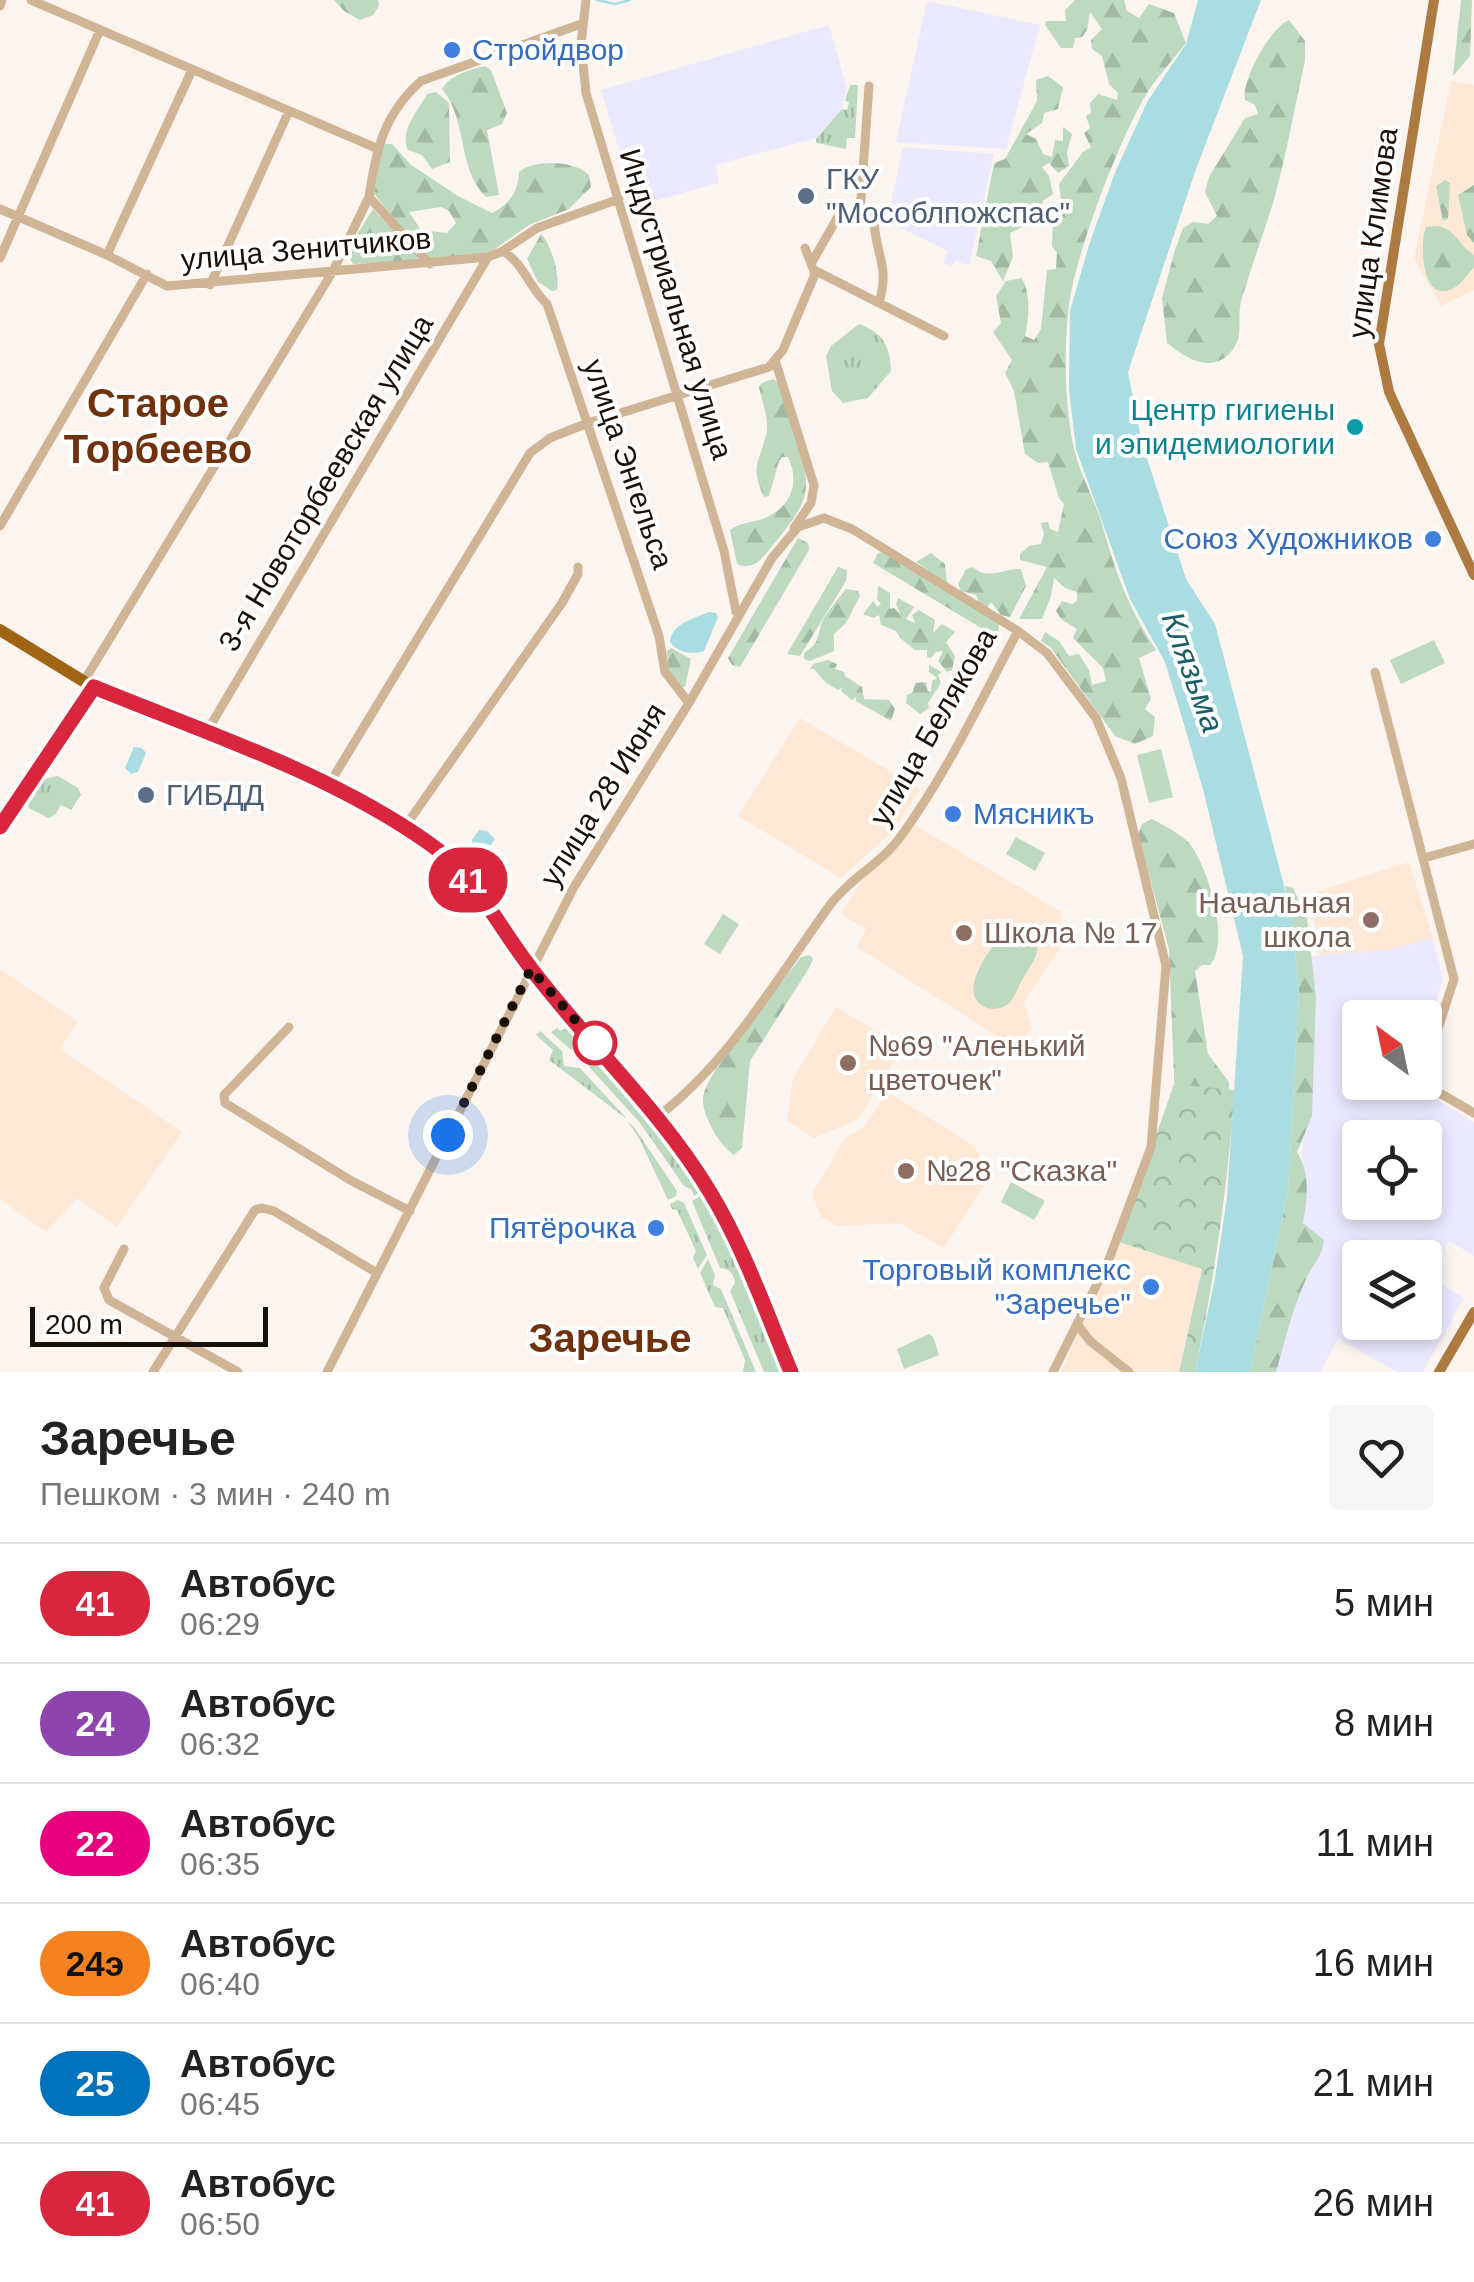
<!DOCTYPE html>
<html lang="ru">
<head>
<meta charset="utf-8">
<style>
	:root { --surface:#fff; --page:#f6f6f6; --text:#222; --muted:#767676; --line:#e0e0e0 }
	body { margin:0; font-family:Arial,sans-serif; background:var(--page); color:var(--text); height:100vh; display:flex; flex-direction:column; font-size:38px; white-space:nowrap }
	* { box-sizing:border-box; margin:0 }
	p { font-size:32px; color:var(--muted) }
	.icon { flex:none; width:55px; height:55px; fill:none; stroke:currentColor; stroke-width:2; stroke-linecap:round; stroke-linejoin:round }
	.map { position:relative; height:1372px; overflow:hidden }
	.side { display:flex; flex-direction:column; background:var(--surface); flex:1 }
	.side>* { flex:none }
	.badge { padding:0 20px; border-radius:32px; font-size:35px; line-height:65px }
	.needle { width:65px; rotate:327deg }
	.controls { position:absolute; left:1342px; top:1000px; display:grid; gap:20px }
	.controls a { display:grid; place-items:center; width:100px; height:100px; border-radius:10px; background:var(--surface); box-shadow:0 5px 15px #0003; font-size:50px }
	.scale { position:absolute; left:30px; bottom:25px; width:238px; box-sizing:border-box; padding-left:10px; border:5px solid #1a1007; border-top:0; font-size:28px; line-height:35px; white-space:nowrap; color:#1a1007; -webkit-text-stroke:8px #fff; paint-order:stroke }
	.you { position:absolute; width:50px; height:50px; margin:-25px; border:8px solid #fff; border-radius:50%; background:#1a73e8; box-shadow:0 0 0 15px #1a73e833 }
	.map>.badge { position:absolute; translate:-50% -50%; box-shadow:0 0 0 5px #fff }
	.round { display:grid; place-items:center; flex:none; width:105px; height:105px; border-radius:10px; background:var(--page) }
	.summary { display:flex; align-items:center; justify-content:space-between; height:170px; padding:0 40px }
	h1 { font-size:48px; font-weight:800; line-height:75px }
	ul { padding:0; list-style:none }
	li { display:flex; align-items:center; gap:30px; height:120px; padding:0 40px; border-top:2px solid var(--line) }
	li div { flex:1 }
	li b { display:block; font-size:38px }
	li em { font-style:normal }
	li .badge { min-width:110px; font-weight:700; text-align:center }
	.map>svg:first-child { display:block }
</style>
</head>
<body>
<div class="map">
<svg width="1474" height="1372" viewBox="0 0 1474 1372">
	<defs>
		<pattern id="grass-tufts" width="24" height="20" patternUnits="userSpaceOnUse" patternTransform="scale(2.5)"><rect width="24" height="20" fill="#bdd9c0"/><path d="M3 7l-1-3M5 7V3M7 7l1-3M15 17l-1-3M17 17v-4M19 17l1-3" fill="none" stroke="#a2b9a4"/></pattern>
		<pattern id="forest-firs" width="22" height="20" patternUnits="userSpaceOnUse" patternTransform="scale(2.5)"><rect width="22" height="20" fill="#bdd9c0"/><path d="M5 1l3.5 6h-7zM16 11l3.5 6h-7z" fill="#a2b9a4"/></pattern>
		<pattern id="park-crowns" width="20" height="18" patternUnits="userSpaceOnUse" patternTransform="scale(2.5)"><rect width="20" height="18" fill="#bdd9c0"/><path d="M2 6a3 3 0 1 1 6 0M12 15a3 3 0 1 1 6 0" fill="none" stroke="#a2b9a4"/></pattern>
	</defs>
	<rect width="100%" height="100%" fill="#fbf4ef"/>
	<!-- built -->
	<path fill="#ffe8d6" d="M1451,81L1474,85V290L1441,306L1414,259Z
		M800,718L920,789L895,829L841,878L738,816Z
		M913,824L1061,912L1064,942L1024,1002L1032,1028L1016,1048L857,947L866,929L841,914L863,878Z
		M1409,862L1433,938L1387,950L1319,955L1310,894Z
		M0,969L78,1022L60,1049L182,1132L117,1227L77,1198L46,1232L0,1199Z
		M836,1007L903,1047L857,1120L814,1138L787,1120L793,1079Z
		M888,1092L974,1146L984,1161L987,1181L944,1248L899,1223L837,1226L821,1217L812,1194L845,1138L864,1127Z
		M1119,1242L1202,1268L1179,1372H1061Z"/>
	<!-- industrial -->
	<path fill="#ebe9ff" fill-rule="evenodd" d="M927,1L1040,25L1006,149L896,142Z
		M829,25L847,89L840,114L816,138L715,165L719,183L636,206L601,90Z
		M903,147L994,154L969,265L955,261L952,267L943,263L948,251L887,221Z
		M1433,938L1443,980L1425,1038V1018H1360V1082L1411,1083L1410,1088L1429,1095L1474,1122V1256L1449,1241L1431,1278L1464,1298L1423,1372H1397L1338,1338L1321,1372H1267L1293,1261L1308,1085L1301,957L1387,950ZM1360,1138H1425V1202H1360ZM1360,1258H1425V1322H1360Z"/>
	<!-- grass -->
	<path fill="url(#grass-tufts)" d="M850,85H858L855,138H847L846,149L817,143L816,139L842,109L847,110L849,102L845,101Z
		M859,324C883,333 890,345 891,371L868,398L843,403L832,391L826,356L831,346Z
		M58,776L78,788L81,795L71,810L61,805L55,815L48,818L29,808L27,801L43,779Z
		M557,1028L560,1031L565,1028C615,1067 662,1139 699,1193L694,1196L691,1189L684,1186L640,1123L582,1059L581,1051L570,1049L551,1032Z
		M540,1031L562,1051L564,1066L580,1068L627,1119L549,1060L553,1050L536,1035Z
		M628,1122L634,1127L677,1191L676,1196L668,1200L639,1138Z
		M701,1196L720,1229L781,1372H764L730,1291L735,1283C734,1274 729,1268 720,1268L692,1201Z
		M678,1200L684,1203L707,1255L698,1269L693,1258L696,1251L677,1210L672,1209L670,1204Z
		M708,1259L715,1275L713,1285L721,1289L756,1372H743L745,1360L723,1308L715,1307L700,1273Z"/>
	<!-- forest -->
	<path fill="url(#forest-firs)" fill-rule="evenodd" d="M334,0H378L379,6L373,15L360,20L344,11Z
		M1075,0H1124L1127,11L1139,18L1149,4L1174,13L1186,43C1172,61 1155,79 1144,98C1117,146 1072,261 1068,314C1064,357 1065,403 1073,444C1078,472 1094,497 1102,524C1116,574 1127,605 1156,650L1139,658L1151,699L1145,709L1155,717L1153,736L1135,744L1115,736L1051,648L1041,641L1045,632L1059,641L1069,656L1079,654L1089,670L1092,685L1106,681L1103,668L1073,638L1077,629L1061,619L1056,611L1062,601L1072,604L1077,601V592L1065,588L1054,578L1051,596L1042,619H1019L1047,567L1020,560V554L1029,546L1041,544L1044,534L1041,523L1048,522L1050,529L1058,532L1064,504L1059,498L1048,462L1038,463L1025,454L1014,391L1005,373L1012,360L993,332L1001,323L996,296L1006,281L1022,278C1031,296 1029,317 1025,336L1034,340L1041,329L1047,270L1056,269L1057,253L1052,246L1053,219L1067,212L1061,201L1059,184L1083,152L1091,147L1084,133L1090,128L1086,116L1091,113L1090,103L1098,94L1117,100L1118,93L1109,84L1102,56L1092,49L1091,40L1102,29L1090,12L1087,30L1082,37L1075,38L1073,48H1061L1045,25L1046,21H1066L1065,10Z
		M1461,0H1472L1470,56L1453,76Z
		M1289,20L1305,41V61C1295,105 1287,151 1275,196C1265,230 1252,264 1242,298C1235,320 1247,337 1228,355C1208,373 1184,357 1167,343L1162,298L1175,250L1183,228L1193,222L1208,224L1217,216L1205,192L1209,177L1245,118L1258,114L1255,105L1245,100C1241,80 1271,27 1289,20Z
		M485,66L491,70L507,113L502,124L487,130L499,195L486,197C457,169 468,120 442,89C450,75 469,70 485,66Z
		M1048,76L1063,87L1058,109L1044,113L1042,123L1026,134L1036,139L1043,154L1052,157L1055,140L1063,141V127L1072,134L1067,152L1069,166L1058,173L1049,163L1042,167L1049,176L1053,194L1043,201L1038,219L1010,233L1013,257L1003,281L991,261L976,256L994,163L1005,159L1037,101L1036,80Z
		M436,92L449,103L450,162L432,169L422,155L408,150C399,131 418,111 427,94Z
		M385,144H392L411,165L458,196L492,213C508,206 519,191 519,172C534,159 575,160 589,175L591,187L569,209L529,225L495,249L484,254L428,259L374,194L381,152ZM441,207L449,211L456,223L447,233L421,230L409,212Z
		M1445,180L1450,183L1448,219L1443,221L1436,186Z
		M1474,185V243L1467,235L1458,195Z
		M373,209L419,256L420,261L353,264L349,257L353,241Z
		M1438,226C1456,230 1459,245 1474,255V268C1468,273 1463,282 1457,286C1422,310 1419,246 1426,227Z
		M541,234C552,246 560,275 557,290L552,291L538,282L527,259Z
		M773,379L780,383C789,412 813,468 804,498C798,516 781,535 769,550C759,562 752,570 737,564L730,530C739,523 749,523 760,520C790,510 801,484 788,457H782L779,461L769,496L764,497C750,466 759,463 766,435C770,421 762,402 759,387L762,383Z
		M798,538L808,543L809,550L740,667L732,665L728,658Z
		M882,552L999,622L998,638L873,563L878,553Z
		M931,553L945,564L947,584L916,562Z
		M838,567L847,570L846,581L800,656L787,654Z
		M973,567C988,581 1003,568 1021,569L1026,586L1010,617L1001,615L991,602L987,608L979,603L976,595L961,591L958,584L966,569Z
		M878,586L890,593V609L894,608L900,614L896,604L898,598L914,607L906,619L915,623L912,615L919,610L935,620L933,633L942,624L955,632L946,642L955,656L952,670L947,672L938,661L943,651L936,652L931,658L927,657V650H915L900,638L896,631L881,625L879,615L874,618L863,614L873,601L878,607L881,603L877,600Z
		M846,589L858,591L860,596L846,623L834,634V651L810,661L804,659V653C820,641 816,642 821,625C824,615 839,598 846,589Z
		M671,648L691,659L685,687H681L669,674L667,651Z
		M828,660L837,664L835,669L844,672L845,676L862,687L864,699L889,700L895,709L891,721L856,701V697L852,700L841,691L843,687L838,690L825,682L814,669H810L813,664Z
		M929,665L942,672L938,675L941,683L928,703L929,708L920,714L906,703L907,695L913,692L915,683L926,682L928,691H931L932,681L937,678L929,672Z
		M1151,819C1158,821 1186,838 1190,844C1208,868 1231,941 1210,965H1202L1195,971L1208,1054L1229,1082L1224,1195L1175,1103L1169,949L1138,835L1142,824Z
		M1285,886L1293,888L1307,918L1316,997L1312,1116L1297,1152C1311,1175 1307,1198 1303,1223L1324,1240C1323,1255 1313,1264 1307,1277C1293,1307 1285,1340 1276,1372H1250L1288,1191L1299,992L1291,912Z
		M810,955L813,959L809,968L750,1061L742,1148L734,1155C720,1146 703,1117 703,1100C703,1089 711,1079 715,1070L801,957Z"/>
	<!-- park -->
	<path fill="url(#park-crowns)" d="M1174,1084L1235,1090C1227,1188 1215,1276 1195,1372H1179L1202,1269L1119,1242Z"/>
	<!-- garden -->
	<path fill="#bdd9c0" d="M1434,640L1445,663L1401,684L1390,660Z
		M1161,749L1173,797L1149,803L1137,755Z
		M1016,837L1045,853L1035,871L1006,854Z
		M723,914L739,924L720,954L704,944Z
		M1014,926C1049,938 1039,953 1023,978C1019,986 1014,999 1007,1005C1001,1009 991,1010 985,1007C953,994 996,936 1014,926Z
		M1011,1182L1045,1201L1034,1220L1001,1202Z
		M929,1334L933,1337L939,1355L904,1369L897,1349Z"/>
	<!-- water -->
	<path fill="#a9dde2" d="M1198,0H1261L1196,169L1128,372L1142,443L1186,579L1215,624L1291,912L1299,992L1288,1191L1250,1372H1195L1215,1278L1227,1197L1243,956L1204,793L1183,721L1165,662L1130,599L1076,449L1069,390L1070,311L1089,245L1114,175L1147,102L1186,44Z
		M709,612L716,613L718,617L704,651C692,655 678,653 670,642C672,623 693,619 709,612Z
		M134,747L142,748L146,753L138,772L131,774L125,768Z
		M479,830L487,831L495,839L480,860L474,863L471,859L472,840Z"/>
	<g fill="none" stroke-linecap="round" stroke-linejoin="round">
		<!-- stream -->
		<path stroke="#a9dde2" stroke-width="2.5" d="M597,0L615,4L630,0"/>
		<!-- minor -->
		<path stroke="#d0b496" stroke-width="9" d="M31,0L376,148
			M586,0L581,44L586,93L724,551L736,612
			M0,6L2,0
			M0,209L107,255L167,286L488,257L503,251L537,228L619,199
			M860,212L869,86
			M860,212L874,222C876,256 890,266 879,303
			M503,251C524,264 529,287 547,304L659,636L665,672L689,703
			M107,255L192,70
			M0,258L100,30
			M812,262L839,215L860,212
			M430,264L369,197C376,149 384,114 421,81L581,24
			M814,270L944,336
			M210,285L289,111
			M775,360L814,485L811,503L794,528
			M0,526L147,274
			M1375,672L1454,979L1425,1069
			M84,681L333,271L369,197
			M206,733L488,257
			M328,786L530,453L550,438L588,423L769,367L783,350L815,274L805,248
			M404,828L562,603L578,574V567
			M1424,858L1474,844
			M289,1027L224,1095L225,1103L350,1180L410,1211
			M1421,1082L1474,1113
			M657,1117C729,1063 777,978 830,905C850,878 882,863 901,836C947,773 981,700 1018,631
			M124,1249L104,1288L109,1300L238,1372
			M1077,1324L1090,1341L1129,1372
			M153,1372L255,1210L262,1208L274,1211L377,1273
			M327,1372L574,887L689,703L772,558L798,527L824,518L852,529L1018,631L1047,653L1096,718L1121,778L1166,966L1151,1147L1108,1262L1053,1372"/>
		<!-- major -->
		<path stroke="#ad7b41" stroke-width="10" d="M1434,0L1379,344L1389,392L1474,575
			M93,687C206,733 329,773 430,844C473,874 499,926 530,967C588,1044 660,1109 710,1192C744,1248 766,1312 791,1372
			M1439,1372L1474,1312"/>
		<!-- highway -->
		<path stroke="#9f6515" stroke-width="12" d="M0,630L93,687L0,828"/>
	</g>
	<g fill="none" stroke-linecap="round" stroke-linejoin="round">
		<!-- line casing -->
		<g stroke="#fff" stroke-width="22">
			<path id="line" d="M0,827L94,687C206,733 330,773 430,844C474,874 498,926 530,967C588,1044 660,1109 710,1192C744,1248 766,1312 791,1372"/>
		</g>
		<!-- line -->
		<use href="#line" stroke="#d7263d" stroke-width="15"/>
		<!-- walk -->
		<path stroke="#1a1007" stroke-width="10" stroke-dasharray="0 18" d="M448,1135L531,969L595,1043"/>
	</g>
	<!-- markers -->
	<g fill="#3f7fe0" stroke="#fff" stroke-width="4">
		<circle cx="452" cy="50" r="10"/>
		<circle cx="1433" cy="539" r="10"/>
		<circle cx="953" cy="814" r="10"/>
		<circle cx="656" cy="1228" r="10"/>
		<circle cx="1151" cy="1287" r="10"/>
	</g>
	<g fill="#5c6f8a" stroke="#fff" stroke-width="4">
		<circle cx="806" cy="196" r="10"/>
		<circle cx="146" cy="795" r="10"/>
	</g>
	<circle fill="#0f9aa8" stroke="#fff" stroke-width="4" cx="1355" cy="427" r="10"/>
	<g fill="#8d6e63" stroke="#fff" stroke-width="4">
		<circle cx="1371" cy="920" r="10"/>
		<circle cx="964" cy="933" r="10"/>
		<circle cx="848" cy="1063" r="10"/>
		<circle cx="906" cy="1171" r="10"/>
	</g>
	<circle fill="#fff" stroke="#d7263d" stroke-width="5" cx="595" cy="1043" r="20"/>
	<g text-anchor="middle" stroke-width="8" stroke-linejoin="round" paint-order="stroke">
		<!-- shop labels -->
		<g font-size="30" fill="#366cbe" stroke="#fff" text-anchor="end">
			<text x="472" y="60" text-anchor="start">Стройдвор</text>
			<text x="1413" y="549">Союз Художников</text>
			<text x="973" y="824" text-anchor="start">Мясникъ</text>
			<text x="636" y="1238">Пятёрочка</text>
			<text x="1131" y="1280">Торговый комплекс<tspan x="1131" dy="34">"Заречье"</tspan></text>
		</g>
		<!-- service labels -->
		<g font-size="30" fill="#4e5e75" stroke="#fff" text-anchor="start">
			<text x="826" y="189">ГКУ<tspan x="826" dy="34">"Мособлпожспас"</tspan></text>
			<text x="166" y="805">ГИБДД</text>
		</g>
		<!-- street labels -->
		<g font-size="30" fill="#1a1007" stroke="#fff">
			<text transform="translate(1373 233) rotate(-82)" y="10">улица Климова</text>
			<text transform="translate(306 249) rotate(-5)" y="10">улица Зенитчиков</text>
			<text transform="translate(676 304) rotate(73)" y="10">Индустриальная улица</text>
			<text transform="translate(628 464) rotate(71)" y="10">улица Энгельса</text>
			<text transform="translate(326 483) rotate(-59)" y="10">3-я Новоторбеевская улица</text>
			<text transform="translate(933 727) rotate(-60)" y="10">улица Белякова</text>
			<text transform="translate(603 795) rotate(-58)" y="10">улица 28 Июня</text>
		</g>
		<!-- culture labels -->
		<g font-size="30" fill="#0d838f" stroke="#fff" text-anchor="end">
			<text x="1335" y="420">Центр гигиены<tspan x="1335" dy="34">и эпидемиологии</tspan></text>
		</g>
		<!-- education labels -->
		<g font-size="30" fill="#785e54" stroke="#fff" text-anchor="start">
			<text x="1351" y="913" text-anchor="end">Начальная<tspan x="1351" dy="34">школа</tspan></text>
			<text x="984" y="943">Школа № 17</text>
			<text x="868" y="1056">№69 "Аленький<tspan x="868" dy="34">цветочек"</tspan></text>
			<text x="926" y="1181">№28 "Сказка"</text>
		</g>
		<!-- water labels -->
		<g font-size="32" font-style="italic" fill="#185f65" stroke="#fff">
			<text transform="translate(1193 672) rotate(70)" y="11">Клязьма</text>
		</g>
		<!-- district labels -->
		<g font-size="40" font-weight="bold" fill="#70310d" stroke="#fff">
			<text x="158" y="417">Старое<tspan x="158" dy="46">Торбеево</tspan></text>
			<text x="610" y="1352">Заречье</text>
		</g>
	</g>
</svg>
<div class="controls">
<a><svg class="needle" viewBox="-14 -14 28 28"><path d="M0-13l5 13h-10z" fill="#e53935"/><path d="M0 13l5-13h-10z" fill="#767676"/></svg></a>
<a><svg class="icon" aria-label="locate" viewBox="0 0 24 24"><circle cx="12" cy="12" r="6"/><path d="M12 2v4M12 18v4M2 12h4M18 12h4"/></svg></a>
<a><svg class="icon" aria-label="layers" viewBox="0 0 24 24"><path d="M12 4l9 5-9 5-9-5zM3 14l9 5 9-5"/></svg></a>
</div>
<div class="scale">200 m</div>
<div class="you" style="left:448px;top:1135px"></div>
<b class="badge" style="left:468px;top:880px;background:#d7263d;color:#fff">41</b>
</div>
<section class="side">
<div class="summary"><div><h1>Заречье</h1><p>Пешком · 3 мин · 240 m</p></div><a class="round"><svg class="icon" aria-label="heart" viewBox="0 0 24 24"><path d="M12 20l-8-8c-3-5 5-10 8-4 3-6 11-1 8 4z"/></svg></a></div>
<ul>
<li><span class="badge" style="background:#d7263d;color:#fff">41</span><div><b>Автобус</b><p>06:29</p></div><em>5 мин</em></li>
<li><span class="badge" style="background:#8e44ad;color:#fff">24</span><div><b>Автобус</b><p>06:32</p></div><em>8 мин</em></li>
<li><span class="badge" style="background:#e6007e;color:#fff">22</span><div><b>Автобус</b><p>06:35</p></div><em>11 мин</em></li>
<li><span class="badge" style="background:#f58220;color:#111">24э</span><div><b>Автобус</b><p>06:40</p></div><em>16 мин</em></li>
<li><span class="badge" style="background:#0072bc;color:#fff">25</span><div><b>Автобус</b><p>06:45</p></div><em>21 мин</em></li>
<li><span class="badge" style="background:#d7263d;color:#fff">41</span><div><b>Автобус</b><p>06:50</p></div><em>26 мин</em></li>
</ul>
</section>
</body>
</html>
